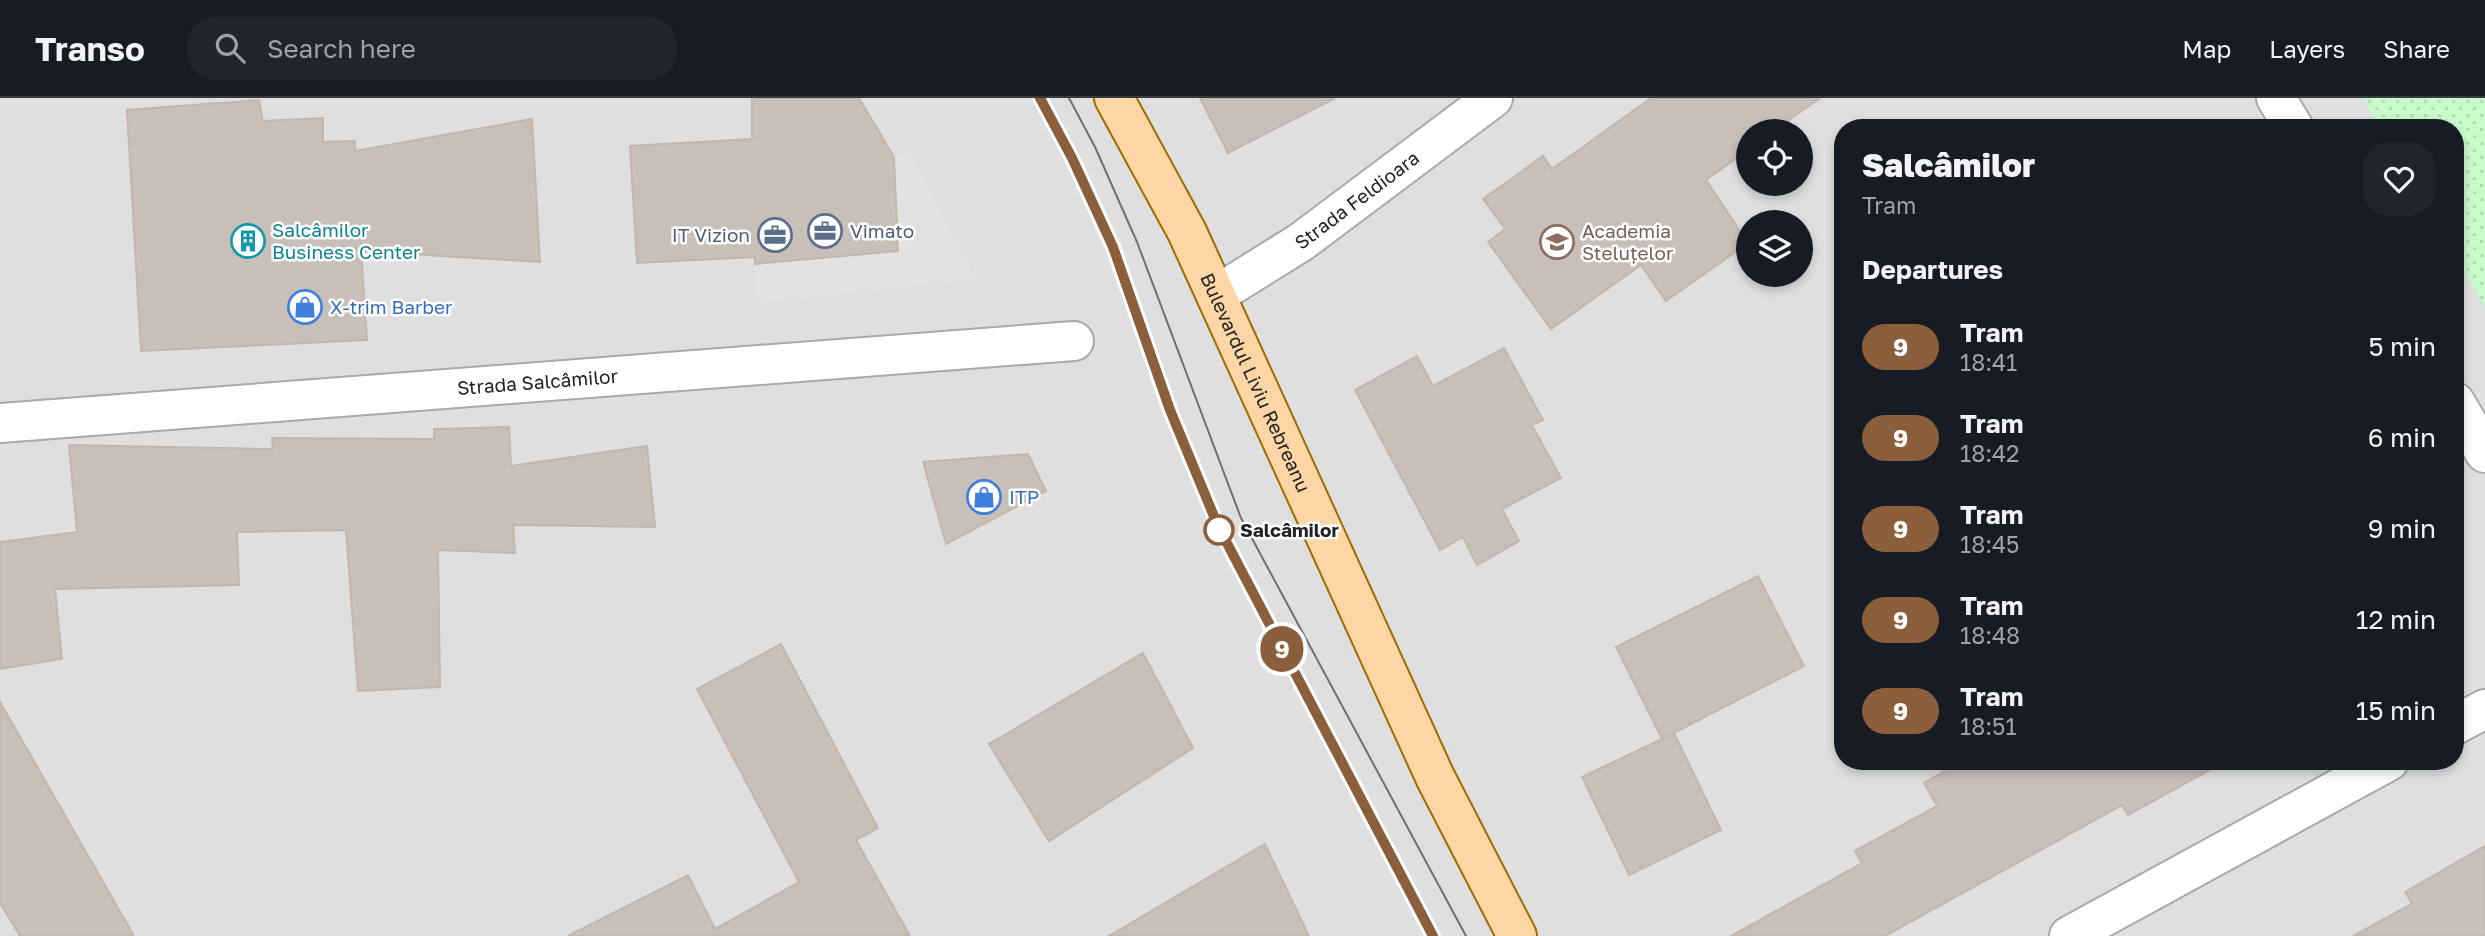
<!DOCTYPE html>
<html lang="en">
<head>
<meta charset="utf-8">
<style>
	:root { --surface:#171b24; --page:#20242c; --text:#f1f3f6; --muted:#9ea1a6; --line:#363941 }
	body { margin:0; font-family:"Golos Text",sans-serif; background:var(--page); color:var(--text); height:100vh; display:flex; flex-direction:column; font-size:26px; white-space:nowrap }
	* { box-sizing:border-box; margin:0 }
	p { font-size:23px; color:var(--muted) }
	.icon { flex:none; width:38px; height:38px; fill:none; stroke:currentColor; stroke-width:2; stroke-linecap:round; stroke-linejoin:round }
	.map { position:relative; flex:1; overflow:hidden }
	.side { position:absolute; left:1834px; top:21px; width:630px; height:651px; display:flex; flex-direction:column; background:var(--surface); border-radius:28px; box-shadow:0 4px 10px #0003 }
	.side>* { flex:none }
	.badge { padding:0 14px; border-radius:23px; font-size:24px; line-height:46px }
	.tools { position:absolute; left:1736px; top:21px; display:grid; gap:14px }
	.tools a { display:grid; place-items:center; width:77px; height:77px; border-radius:50%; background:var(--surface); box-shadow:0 4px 10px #0003; font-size:35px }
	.map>.badge { position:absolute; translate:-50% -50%; box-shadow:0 0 0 4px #fff }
	h2 { padding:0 28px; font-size:26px; line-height:63px }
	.round { display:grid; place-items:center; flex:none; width:74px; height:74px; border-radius:28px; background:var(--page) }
	.headline { display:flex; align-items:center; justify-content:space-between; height:119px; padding:0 28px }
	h1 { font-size:33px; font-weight:800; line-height:52px }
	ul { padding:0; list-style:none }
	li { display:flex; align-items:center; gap:21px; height:91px; padding:0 28px }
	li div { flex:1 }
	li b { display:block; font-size:26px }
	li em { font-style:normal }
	li .badge { min-width:77px; font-weight:700; text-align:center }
	header { display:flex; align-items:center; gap:42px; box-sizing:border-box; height:98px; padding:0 35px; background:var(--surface); border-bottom:2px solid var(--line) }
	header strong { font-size:33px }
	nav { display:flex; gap:38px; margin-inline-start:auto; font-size:24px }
	.search { width:490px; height:63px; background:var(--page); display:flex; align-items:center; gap:18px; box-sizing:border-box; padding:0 24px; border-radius:28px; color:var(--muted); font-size:26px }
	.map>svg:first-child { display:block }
</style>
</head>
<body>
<header>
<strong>Transo</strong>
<div class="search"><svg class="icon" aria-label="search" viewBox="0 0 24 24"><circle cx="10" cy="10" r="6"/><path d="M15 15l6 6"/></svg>Search here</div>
<nav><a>Map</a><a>Layers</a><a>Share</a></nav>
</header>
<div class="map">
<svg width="2485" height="838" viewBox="0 0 2485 838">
	<defs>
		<pattern id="park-dots" width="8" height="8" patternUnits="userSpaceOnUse" patternTransform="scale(1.75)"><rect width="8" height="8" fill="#c8facc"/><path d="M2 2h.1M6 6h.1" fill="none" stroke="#acd6af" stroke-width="1.8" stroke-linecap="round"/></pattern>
	</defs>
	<rect width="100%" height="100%" fill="#f2efe9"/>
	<!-- residential -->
	<path fill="#e0dfdf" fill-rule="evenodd" d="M0,0H2485V838H0ZM1843,30H2455V663H1843ZM1748,33H1801V86H1748ZM1748,124H1801V177H1748Z"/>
	<!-- park -->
	<path fill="url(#park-dots)" d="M2363,0H2485V209L2455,158V30H2380Z"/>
	<!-- parking -->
	<path fill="#e2e2e2" d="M910,56L975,180L757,204L755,166L897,153L894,59Z"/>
	<!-- building -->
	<path fill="#c7bfb8" stroke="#c4b6ab" stroke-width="2" d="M752,0H859L894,59L898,153L755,166V159L637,165L630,48L752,41Z
		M1200,0H1335L1228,55Z
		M1651,0H1820L1774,33H1748V52L1706,82L1748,145L1666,203L1641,167L1551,231L1488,144L1505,131L1483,101L1543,58L1552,71Z
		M259,2L263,23L323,20V44L355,43V53L532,21L540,164L361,153L367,242L141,253L127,12Z
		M1504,250L1543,322L1532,327L1561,380L1502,411L1519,443L1477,467L1463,439L1440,452L1355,292L1417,258L1433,288Z
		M509,329L511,368L647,348L655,429L513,427L515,455L438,452L440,589L358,593L346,432L237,434L239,487L55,491L62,561L0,571V444L77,434L69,347L273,351L272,340L434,341V331Z
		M1028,356L1046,393L946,446L923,364Z
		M1758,478L1804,568L1662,641L1616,549Z
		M781,546L878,730L856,742L910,838H568L688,777L715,831L799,784L697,591Z
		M1143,555L1193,650L1049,743L989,646Z
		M0,604L134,838H20L0,805Z
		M1674,635L1721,732L1629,777L1582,679Z
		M1963,663H2226L2128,717L2122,707L1885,838H1731L1862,765L1855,753L1937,708L1924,685Z
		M1265,746L1309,838H1109Z
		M2485,748V838H2353L2412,806L2405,794Z"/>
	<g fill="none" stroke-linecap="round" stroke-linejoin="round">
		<!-- street casing -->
		<g stroke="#a9a9a9" stroke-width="42">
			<g id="street">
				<path d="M2276,0L2294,30"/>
				<path id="s1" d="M1216,197L1301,144L1493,0"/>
				<path d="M2455,304L2485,355"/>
				<path id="s2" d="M0,325L1074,243"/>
				<path d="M2455,627L2485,611"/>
				<path d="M2069,838L2389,663"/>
			</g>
		</g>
		<!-- primary casing -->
		<g stroke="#a06b00" stroke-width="42">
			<g id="primary">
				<path id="s3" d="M1114,0L1187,134L1435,679L1517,838"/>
			</g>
		</g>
		<!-- street -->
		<use href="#street" stroke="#fff" stroke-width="38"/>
		<!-- primary -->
		<use href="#primary" stroke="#fcd6a4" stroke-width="38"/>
		<!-- tram -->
		<path stroke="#707070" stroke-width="2" d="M1040,0L1072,60L1113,149L1170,312L1218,428L1433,838
			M1069,0L1095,49L1137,144L1241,420L1466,838"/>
	</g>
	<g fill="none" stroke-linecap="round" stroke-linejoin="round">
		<!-- line casing -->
		<g stroke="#fff" stroke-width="16">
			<path id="line" d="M1040,0L1072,60L1113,149L1170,312L1218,428L1433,838"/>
		</g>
		<!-- line -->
		<use href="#line" stroke="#8b5e3c" stroke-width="10"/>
	</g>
	<!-- icons -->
	<defs>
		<g id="office-ring" transform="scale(1.75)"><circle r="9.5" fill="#fff" stroke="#5c6f8a" stroke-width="1.5"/><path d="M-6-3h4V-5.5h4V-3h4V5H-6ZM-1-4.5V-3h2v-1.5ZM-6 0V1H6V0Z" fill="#5c6f8a"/></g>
		<g id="building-ring" transform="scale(1.75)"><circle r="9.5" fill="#fff" stroke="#0f9aa8" stroke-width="1.5"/><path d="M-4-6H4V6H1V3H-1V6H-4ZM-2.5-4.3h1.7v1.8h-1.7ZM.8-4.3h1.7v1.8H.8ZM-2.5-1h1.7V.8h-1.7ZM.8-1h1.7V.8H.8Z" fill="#0f9aa8"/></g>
		<g id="school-ring" transform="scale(1.75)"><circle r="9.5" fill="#fff" stroke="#8d6e63" stroke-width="1.5"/><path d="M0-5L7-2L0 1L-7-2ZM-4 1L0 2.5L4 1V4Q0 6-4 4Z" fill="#8d6e63"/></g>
		<g id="shop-ring" transform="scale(1.75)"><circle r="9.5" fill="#fff" stroke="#3f7fe0" stroke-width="1.5"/><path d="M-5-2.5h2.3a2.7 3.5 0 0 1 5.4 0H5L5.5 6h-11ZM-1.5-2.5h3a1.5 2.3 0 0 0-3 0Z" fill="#3f7fe0"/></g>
	</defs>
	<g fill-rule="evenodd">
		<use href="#office-ring" x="825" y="133"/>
		<use href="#office-ring" x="775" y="137"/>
		<use href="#building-ring" x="248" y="143"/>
		<use href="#school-ring" x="1557" y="144"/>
		<use href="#shop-ring" x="305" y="209"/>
		<use href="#shop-ring" x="984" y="399"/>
	</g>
	<!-- markers -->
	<circle fill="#fff" stroke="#8b5e3c" stroke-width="3.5" cx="1219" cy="432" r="14"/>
	<g text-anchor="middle" stroke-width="5" stroke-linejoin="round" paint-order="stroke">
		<!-- street labels -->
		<g font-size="19" fill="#222" stroke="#fff">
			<text dy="7" stroke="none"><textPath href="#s1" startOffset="170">Strada Feldioara</textPath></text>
			<text dy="7" stroke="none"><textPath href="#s2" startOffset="539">Strada Salcâmilor</textPath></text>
			<text dy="7" stroke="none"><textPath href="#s3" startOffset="318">Bulevardul Liviu Rebreanu</textPath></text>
		</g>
		<!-- culture labels -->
		<g font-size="19" fill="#0d838f" stroke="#fff" text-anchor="start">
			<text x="272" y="139">Salcâmilor<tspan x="272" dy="22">Business Center</tspan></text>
		</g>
		<!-- service labels -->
		<g font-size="19" fill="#4e5e75" stroke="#fff" text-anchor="start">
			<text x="850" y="140">Vimato</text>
			<text x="750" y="144" text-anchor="end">IT Vizion</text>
		</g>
		<!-- education labels -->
		<g font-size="19" fill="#785e54" stroke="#fff" text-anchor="start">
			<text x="1582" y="140">Academia<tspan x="1582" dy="22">Steluțelor</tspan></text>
		</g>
		<!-- shop labels -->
		<g font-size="19" fill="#366cbe" stroke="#fff" text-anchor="start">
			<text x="330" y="216">X-trim Barber</text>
			<text x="1009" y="406">ITP</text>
		</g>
		<!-- stop labels -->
		<g font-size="19" font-weight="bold" fill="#222" stroke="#fff" text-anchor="start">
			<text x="1240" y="439">Salcâmilor</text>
		</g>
	</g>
</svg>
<div class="tools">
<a><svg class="icon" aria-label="locate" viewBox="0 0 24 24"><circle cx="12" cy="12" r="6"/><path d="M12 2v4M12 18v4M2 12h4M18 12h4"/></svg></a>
<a><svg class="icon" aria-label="layers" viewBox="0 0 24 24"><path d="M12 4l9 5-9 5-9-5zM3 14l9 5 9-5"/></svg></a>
</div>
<b class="badge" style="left:1282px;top:551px;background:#8b5e3c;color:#fff">9</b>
<section class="side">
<div class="headline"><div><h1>Salcâmilor</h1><p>Tram</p></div><a class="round"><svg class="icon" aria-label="heart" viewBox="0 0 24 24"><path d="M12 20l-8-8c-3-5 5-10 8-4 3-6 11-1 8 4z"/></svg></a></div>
<h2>Departures</h2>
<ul>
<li><span class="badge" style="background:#8b5e3c;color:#fff">9</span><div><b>Tram</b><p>18:41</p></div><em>5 min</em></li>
<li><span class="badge" style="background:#8b5e3c;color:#fff">9</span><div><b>Tram</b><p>18:42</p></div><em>6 min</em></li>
<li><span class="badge" style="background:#8b5e3c;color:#fff">9</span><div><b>Tram</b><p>18:45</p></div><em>9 min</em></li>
<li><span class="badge" style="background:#8b5e3c;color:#fff">9</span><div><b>Tram</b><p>18:48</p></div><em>12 min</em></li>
<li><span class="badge" style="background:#8b5e3c;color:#fff">9</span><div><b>Tram</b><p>18:51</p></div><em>15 min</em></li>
</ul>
</section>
</div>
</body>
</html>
